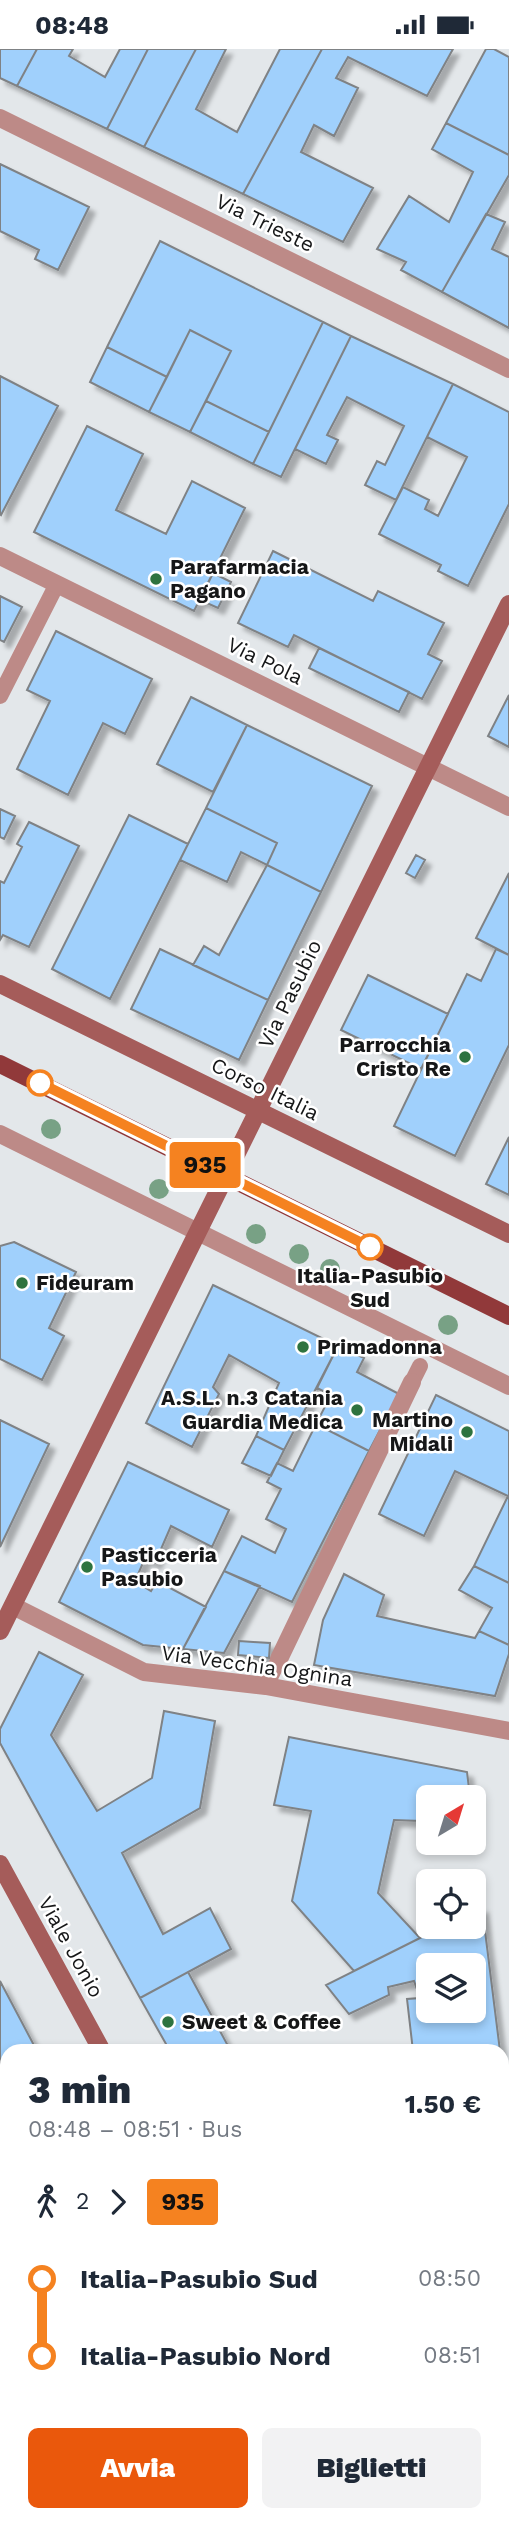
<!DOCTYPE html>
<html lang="it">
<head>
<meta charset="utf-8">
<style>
	:root { --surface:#fff; --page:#f2f2f3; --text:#1f2937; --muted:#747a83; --accent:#ea580c }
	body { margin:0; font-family:"Work Sans",sans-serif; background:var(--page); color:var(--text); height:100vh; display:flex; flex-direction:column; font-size:26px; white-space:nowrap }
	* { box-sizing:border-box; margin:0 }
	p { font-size:23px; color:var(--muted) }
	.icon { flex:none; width:38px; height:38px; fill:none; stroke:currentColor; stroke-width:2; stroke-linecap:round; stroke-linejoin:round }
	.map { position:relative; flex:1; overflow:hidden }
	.details { position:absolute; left:0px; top:1995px; width:509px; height:478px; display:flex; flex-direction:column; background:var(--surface); border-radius:21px 21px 0 0; box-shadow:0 4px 10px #0003 }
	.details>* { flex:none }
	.badge { padding:0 14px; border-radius:5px; font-size:24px; line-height:46px }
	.needle { width:46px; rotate:38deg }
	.controls { position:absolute; left:416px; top:1736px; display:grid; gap:14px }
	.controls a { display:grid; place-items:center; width:70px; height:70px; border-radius:10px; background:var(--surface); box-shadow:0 4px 10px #0003; font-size:35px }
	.map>.badge { position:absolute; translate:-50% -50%; box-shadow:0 0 0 4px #fff }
	.legs { display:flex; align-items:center; gap:10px; height:77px; padding:0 28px; font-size:23px }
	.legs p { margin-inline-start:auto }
	.headline { display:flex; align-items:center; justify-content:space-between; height:119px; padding:0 28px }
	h1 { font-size:38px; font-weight:800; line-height:52px }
	.button { display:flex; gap:14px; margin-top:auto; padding:14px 28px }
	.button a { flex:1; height:80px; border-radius:10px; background:var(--accent); color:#fff; font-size:28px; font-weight:800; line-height:80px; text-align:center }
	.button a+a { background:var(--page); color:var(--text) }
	ul { padding:0 28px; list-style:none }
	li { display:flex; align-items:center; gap:24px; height:77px; font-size:26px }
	li i { display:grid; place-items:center; width:10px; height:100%; margin:0 9px; background:currentColor }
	li i::after { content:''; width:18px; height:18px; margin:-9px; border:5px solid; border-radius:50%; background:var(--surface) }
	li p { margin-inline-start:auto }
	li:first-child i { background:linear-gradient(#0000 50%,currentColor 0) }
	li:last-child i { background:linear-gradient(currentColor 50%,#0000 0) }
	.status { display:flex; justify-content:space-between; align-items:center; height:49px; padding:0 35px; background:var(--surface); direction:ltr }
	.status svg { height:19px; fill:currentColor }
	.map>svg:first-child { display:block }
</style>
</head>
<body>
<div class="status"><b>08:48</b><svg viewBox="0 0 49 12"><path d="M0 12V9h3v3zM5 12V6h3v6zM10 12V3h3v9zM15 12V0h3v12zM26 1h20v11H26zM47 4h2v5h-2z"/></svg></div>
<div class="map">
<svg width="509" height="2472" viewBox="0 0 509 2472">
	<defs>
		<filter id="shadow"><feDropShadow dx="6" dy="6" stdDeviation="2" flood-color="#0004"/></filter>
	</defs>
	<rect width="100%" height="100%" fill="#e3e7ea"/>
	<!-- building -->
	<path fill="#a0d0fc" stroke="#7f8285" stroke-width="2" fill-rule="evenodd" filter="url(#shadow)" d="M0,0H37L17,37L0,29Z
		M37,0H73L69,7L105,28L120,0H148L107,80L17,37Z
		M148,0H196L144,98L107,80Z
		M196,0H226L196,60L237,83L280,0H322L243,145L144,98Z
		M322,0H453L427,47L348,8L336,29L358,39L334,87L314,76L301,103L373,139L343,193L243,145Z
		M486,0H494L509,8V106L446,74Z
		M446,74L509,106V126L442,243L401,221L406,213L377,200L409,147L449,173L473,123L432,100Z
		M0,115L89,158L58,221L35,210L39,201L0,182Z
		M486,165L505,173L492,200L509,208V279L442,243Z
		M160,192L323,273L269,383L206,352L231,302L190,281L167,328L107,298Z
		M323,273L351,287L281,428L253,415Z
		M190,281L231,302L190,383L149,363Z
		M351,287L453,335L396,451L365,436L377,412L385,416L404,377L347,348L327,386L338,391L326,415L295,400Z
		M107,298L167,328L149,363L90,333Z
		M0,327L58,357L1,466L0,465Z
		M453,335L509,363V455L468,537L438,522L441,516L379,485L403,438L429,451L425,460L438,467L467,408L427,388Z
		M206,352L269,383L253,415L190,383Z
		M87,377L143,405L116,461L166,485L192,432L245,459L194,562L34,483Z
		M273,502L373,552L378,542L444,574L428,605L442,612L422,650L294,586L288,598L238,574Z
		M213,524L231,533L218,559L200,551Z
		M0,547L22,558L4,593L0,591Z
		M56,582L152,630L125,685L103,674L68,746L17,720L50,652L27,641Z
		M319,599L409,643L399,663L309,619Z
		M509,646V698L488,687Z
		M191,648L247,676L213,743L157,715Z
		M247,676L372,737L321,843L267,816L277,794L206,759Z
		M206,759L277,794L267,816L241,803L227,833L180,811Z
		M0,760L15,767L4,790L0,788Z
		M129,766L188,795L110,950L52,920Z
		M29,773L79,797L29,898L3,886L0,891V832L4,834L22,798L17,795Z
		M416,806L425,811L415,829L406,824Z
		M267,816L321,843L268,951L193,916L204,897L219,906Z
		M509,824V906L476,889Z
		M160,900L268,951L239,1011L131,960Z
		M496,900L509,906V996L455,1107L394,1077L467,925L481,932Z
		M368,926L448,965L421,1020L341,981Z
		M509,1088V1146L486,1135Z
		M14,1193L76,1223L49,1279L64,1287L42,1331L0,1310V1197Z
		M213,1236L338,1297L284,1401L256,1387L279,1334L229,1306L213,1338L219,1345L192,1398L146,1374Z
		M338,1297L364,1309L357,1323L399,1345L369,1402L316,1375L331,1346L317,1339Z
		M436,1346L509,1382V1534L474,1517L508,1447L455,1422L424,1487L379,1465Z
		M0,1371L49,1395L0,1498Z
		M316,1375L369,1402L292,1553L224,1522L242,1487L275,1504L286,1480L266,1470L281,1440L267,1433L277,1414L293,1422Z
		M256,1387L284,1401L271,1427L242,1414Z
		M128,1413L229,1461L212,1498L171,1477L155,1514L145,1509L135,1532L151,1542L157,1532L206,1558L183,1600L143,1596L59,1553Z
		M474,1517L509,1534V1596L479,1582L492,1559L459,1541Z
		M224,1522L260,1537L224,1604L183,1600Z
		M344,1525L384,1546L377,1567L475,1589L479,1582L509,1596V1605L495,1647L314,1616L323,1571Z
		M239,1592L270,1594L269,1609L238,1606Z
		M39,1603L83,1626L51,1686L97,1762L152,1729L164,1662L215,1672L200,1759L122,1804L163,1885L210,1859L231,1900L140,1949L0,1694V1680Z
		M289,1688L467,1723L470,1748H429V1770L422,1772L394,1771L378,1844L420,1889L354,1922L292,1852L311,1762L274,1756Z
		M482,1858L500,2002H413L407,1950L420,1949L414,1932L388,1938L389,1946L349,1965L326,1936L442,1878H474V1862ZM429,1916H474V1962H429Z
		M188,1923L227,1995L215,2002H170L140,1949Z
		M0,1932L37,2002H7V2072L0,2059Z
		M227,1995L231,2002H215Z
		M502,2017L509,2071V2078L502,2079Z
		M509,2078V2123L502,2116V2079Z
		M0,2080L7,2083L0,2097Z
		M7,2084V2125L0,2122V2097Z
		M509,2134V2222L502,2178V2138Z
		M502,2178L509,2222V2302L502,2306Z
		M82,2466H223L226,2472H132L129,2467L121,2472H77L76,2469Z
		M223,2466H284L287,2472H226Z
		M419,2466H494L497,2472H422Z"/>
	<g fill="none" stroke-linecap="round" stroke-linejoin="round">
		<!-- service -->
		<path stroke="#bd8a87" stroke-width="16" d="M0,647L57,535
			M412,1333L420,1317
			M266,1637L279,1610"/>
		<!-- minor -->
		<path stroke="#bd8a87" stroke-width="18" d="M0,69L509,320
			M0,507L509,758
			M0,1085L509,1337
			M13,1557L144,1623L266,1637L509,1682
			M279,1610L412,1333"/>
		<!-- secondary -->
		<path stroke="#a55c5a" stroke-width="18" d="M0,935L509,1185
			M0,1582L509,555
			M0,1815L102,2002
			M356,2466L359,2472"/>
		<!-- primary -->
		<path stroke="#91393a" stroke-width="18" d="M0,1015L509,1267"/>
	</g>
	<!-- trees -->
	<g fill="#78a185">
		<circle cx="51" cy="1080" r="10"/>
		<circle cx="159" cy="1140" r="10"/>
		<circle cx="256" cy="1185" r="10"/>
		<circle cx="299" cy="1205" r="10"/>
		<circle cx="330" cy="1220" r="10"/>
		<circle cx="448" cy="1276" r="10"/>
	</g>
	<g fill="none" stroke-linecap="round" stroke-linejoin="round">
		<!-- line-1 casing -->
		<g stroke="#fff" stroke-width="16">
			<path id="line-1" d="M40,1034L370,1198"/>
		</g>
		<!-- line-1 -->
		<use href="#line-1" stroke="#f58220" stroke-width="10"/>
	</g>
	<!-- markers -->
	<g fill="#2e733f" stroke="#fff" stroke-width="2.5">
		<circle cx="156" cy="530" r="7"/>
		<circle cx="465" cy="1008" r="7"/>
		<circle cx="22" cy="1234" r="7"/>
		<circle cx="303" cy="1298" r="7"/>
		<circle cx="357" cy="1361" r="7"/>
		<circle cx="467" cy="1383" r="7"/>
		<circle cx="87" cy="1518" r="7"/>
		<circle cx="168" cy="1973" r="7"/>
	</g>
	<g fill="#fff" stroke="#f58220" stroke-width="3.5">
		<circle cx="40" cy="1034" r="12"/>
		<circle cx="370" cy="1198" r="12"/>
	</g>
	<g text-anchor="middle" stroke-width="5" stroke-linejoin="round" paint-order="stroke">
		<!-- street labels -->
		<g font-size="21" fill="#161718" stroke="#fff">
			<text transform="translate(265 174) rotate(26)" y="7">Via Trieste</text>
			<text transform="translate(265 612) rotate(26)" y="7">Via Pola</text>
			<text transform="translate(290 945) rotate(-64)" y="7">Via Pasubio</text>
			<text transform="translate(265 1040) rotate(26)" y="7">Corso Italia</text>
			<text transform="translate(257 1617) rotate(8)" y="7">Via Vecchia Ognina</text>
			<text transform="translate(71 1898) rotate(61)" y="7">Viale Jonio</text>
		</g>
		<!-- poi labels -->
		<g font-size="21" font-weight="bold" fill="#161718" stroke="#fff" text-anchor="start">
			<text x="170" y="525">Parafarmacia<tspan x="170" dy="24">Pagano</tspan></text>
			<text x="451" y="1003" text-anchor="end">Parrocchia<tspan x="451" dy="24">Cristo Re</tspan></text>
			<text x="36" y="1241">Fideuram</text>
			<text x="317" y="1305">Primadonna</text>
			<text x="343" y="1356" text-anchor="end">A.S.L. n.3 Catania<tspan x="343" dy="24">Guardia Medica</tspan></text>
			<text x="453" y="1378" text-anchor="end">Martino<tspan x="453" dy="24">Midali</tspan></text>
			<text x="101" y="1513">Pasticceria<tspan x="101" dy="24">Pasubio</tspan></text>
			<text x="182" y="1980">Sweet &amp; Coffee</text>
		</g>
		<!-- stop labels -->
		<g font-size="21" font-weight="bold" fill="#161718" stroke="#fff">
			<text x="370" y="1234">Italia-Pasubio<tspan x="370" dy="24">Sud</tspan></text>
		</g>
	</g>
</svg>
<div class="controls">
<a><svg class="needle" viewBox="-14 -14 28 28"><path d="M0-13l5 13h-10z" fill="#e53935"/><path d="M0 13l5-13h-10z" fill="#747a83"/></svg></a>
<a><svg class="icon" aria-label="locate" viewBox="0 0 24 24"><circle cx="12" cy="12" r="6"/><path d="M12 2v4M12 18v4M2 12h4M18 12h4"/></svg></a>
<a><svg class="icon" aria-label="layers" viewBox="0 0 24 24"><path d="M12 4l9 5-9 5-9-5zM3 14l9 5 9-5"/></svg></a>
</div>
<b class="badge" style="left:205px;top:1116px;background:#f58220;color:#111">935</b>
<section class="details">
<div class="headline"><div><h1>3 min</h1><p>08:48 – 08:51 · Bus</p></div><b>1.50 €</b></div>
<div class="legs"><svg class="icon" aria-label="walk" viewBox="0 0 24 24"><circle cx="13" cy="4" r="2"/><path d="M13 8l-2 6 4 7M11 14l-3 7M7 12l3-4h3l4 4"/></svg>2<svg class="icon" aria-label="forward" viewBox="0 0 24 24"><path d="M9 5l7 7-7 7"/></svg><b class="badge" style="background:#f58220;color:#111">935</b></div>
<ul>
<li><i style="color:#f58220"></i><b>Italia-Pasubio Sud</b><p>08:50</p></li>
<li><i style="color:#f58220"></i><b>Italia-Pasubio Nord</b><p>08:51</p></li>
</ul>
<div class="button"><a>Avvia</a><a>Biglietti</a></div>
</section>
</div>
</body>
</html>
